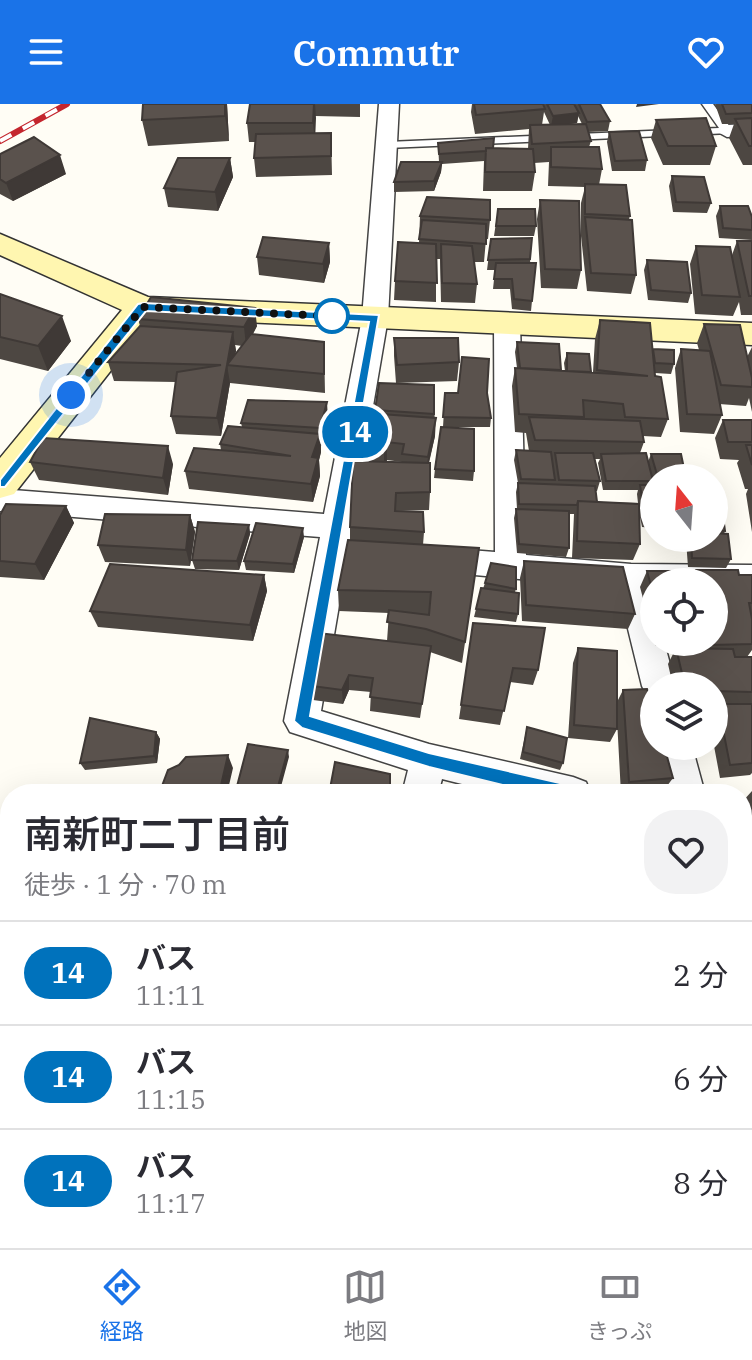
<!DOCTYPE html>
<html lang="ja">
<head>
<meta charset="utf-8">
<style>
	:root { --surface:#fff; --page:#f2f2f3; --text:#2b2b33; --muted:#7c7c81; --line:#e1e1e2; --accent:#1a73e8 }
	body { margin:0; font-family:"IBM Plex Serif","Noto Sans JP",serif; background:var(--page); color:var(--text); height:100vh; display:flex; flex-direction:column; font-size:30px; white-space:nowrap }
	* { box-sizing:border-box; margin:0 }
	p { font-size:26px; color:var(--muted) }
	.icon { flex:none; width:44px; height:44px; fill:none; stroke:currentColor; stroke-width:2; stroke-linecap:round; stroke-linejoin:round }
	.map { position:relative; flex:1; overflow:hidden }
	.sheet { position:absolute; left:0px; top:680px; width:752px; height:464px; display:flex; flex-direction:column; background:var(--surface); border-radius:32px 32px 0 0; box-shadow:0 8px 32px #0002 }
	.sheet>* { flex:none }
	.badge { padding:0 16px; border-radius:26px; font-size:28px; line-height:52px }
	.needle { width:52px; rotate:343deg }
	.fabs { position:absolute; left:640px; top:360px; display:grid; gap:16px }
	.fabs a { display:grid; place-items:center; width:88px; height:88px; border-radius:50%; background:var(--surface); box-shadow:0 8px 32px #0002; font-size:40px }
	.you { position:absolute; width:40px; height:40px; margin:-20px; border:6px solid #fff; border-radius:50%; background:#1a73e8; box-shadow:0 0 0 12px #1a73e833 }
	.map>.badge { position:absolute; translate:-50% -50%; box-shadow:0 0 0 4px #fff }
	.round { display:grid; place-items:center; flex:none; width:84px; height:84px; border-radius:32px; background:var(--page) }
	.headline { display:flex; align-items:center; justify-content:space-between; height:136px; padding:0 24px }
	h1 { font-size:38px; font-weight:600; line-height:60px }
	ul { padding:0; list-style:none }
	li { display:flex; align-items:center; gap:24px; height:104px; padding:0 24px; border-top:2px solid var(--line) }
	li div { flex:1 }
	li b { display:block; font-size:30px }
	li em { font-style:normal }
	li .badge { min-width:88px; font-weight:700; text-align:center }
	header { display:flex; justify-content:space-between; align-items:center; height:104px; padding:0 24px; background:var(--accent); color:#fff; font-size:36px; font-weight:600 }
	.menu { display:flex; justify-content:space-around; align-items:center; height:112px; border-top:2px solid var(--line); background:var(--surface); font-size:22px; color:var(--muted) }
	.menu a { display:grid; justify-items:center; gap:4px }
	.menu .current { color:var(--accent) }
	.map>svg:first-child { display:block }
</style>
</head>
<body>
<header><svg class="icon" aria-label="menu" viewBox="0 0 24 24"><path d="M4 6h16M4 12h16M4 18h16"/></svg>Commutr<svg class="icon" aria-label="heart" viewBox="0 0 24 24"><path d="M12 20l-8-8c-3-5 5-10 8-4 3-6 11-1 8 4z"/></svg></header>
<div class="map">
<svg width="752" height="1144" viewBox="0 0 752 1144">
	<rect width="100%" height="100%" fill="#fffdf5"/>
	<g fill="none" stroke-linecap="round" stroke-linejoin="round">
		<!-- lane casing -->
		<g stroke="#444" stroke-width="3">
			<path id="lane" d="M702,0H713L733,27L731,29L387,44L381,41L387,38L719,24Z"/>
		</g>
		<!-- street casing -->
		<g stroke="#444" stroke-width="3">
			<path id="street" d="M379,0H399L388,214L321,607L429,640L573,673L586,678L591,690H502L442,675L438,690H402L408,666L290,628L284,617L320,433L0,407V385L324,410L362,214Z
				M752,20V32L727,33L716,27L727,21Z
				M507,211L516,213L520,219L526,451L631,460L752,461V487L714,486V478H654V486H650L654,500V538H664L676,582H654V595L647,592L642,582L618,484L431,467L420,464L415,455L420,446L431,443L495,448L494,219L498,213Z
				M656,642H692L705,690H669Z
				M742,743L752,747V790L742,786Z
				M300,1134H367L372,1144H305Z"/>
		</g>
		<!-- secondary casing -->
		<g stroke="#333" stroke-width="3">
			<path id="secondary" d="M0,130L148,193L752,219V241L152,214L14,390L0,394V354L122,206L0,151Z"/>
		</g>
		<!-- lane -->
		<use href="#lane" fill="#fff" fill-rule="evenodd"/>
		<!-- street -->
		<use href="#street" fill="#fff" fill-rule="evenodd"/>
		<!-- secondary -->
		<use href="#secondary" fill="#fff6b0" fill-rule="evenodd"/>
		<!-- rail casing -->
		<g stroke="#c4262e" stroke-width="6">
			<path id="rail" d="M0,37L67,0"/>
		</g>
		<!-- rail -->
		<use href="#rail" stroke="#fff" stroke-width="4" stroke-dasharray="13" stroke-linecap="butt"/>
	</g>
	<!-- wall -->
	<path fill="#4d4742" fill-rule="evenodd" d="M227,0L229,37L148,42L142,16Z
		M250,0H360V13L315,12V29H331L332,71L256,73L254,54L255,38H249L247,19Z
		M472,0H600L610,17L608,27L588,28L591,37L589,43L602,65L599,81L630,112L629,115L636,171L631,190L587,187L581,132V99L585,83L548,82L549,58L534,59L535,68L532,87H483L484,57L442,60L441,68L434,87L394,88V78L439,58L438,39L493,44L528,45L529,25L475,30L471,8ZM544,8L550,21H542ZM578,12L582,20L565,21L577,19Z
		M715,0H752V61H743L729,34L734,20H722Z
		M656,16L716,42L710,61H663L651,34Z
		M609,28L647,56L645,67H612L607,38Z
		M0,50L66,70L13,97L0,90Z
		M230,54L233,73L218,107L168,103L164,84Z
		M672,72L711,99L707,109L673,108L669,82Z
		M540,96L581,166L577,185L541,184L537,115Z
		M720,102L752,113V136L719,134L716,112Z
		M498,105L536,122L534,132H494Z
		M420,112L490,116L488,135H486L484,158H474L477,180L475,199L441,198L440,155H436V198L394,196L395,177L419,139Z
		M532,134L530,159L532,197L531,207L512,205L510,185H493L495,166H487L491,135Z
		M737,137H752V211H741L739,198L733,212L695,210L690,160L696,142L732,151Z
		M329,139L330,158L324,179L259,171L257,153Z
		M647,156L691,189L688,199L648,196L644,166Z
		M0,190L71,237L48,267L0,255Z
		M138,215L257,222L253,230L324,238L325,289L230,279L221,332L176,330L171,312L176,278L114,277L108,258L140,222ZM235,241L242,242L235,250L236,247Z
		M600,216L652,246L674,260L671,270L655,269L668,315L661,333L643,332L644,338L640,349L648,358L651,350L686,374H654V424L642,423L639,408L640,440L633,456L572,454L574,410H569V444L566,453L517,449L514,414L516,405H517L516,388L518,379L514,356L516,346L529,347L526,329L515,328L512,282L515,264H517L515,248L517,238L561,266L565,267L564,259L567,249L591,268H593L595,235ZM595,355H600L598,359L603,386H638L637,390L638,399L597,398L595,387H597L600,377Z
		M704,220L747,253L752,243V308L749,294L746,302L719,300L722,311L714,330L680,328L675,264L681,245L699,246L697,239Z
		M394,234L459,258L457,277L396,279L394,252Z
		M434,281L435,332L429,359L430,388L429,406L395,407L424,428L423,441L479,444L462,559L430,548L420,614L370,607L371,588L349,586L343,600L313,596L312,582L387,537L389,509L339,507L338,486L350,436V423L360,357V346L375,310V306ZM387,356L402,358H386Z
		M445,289L491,314L490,323H443Z
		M328,316L321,342V348L319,356L320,372L313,398L189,385L185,367L221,346L220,340L242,323L241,319Z
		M723,316H752V428L746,390L748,385H745L737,359L739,356L720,355L715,334Z
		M30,358L173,360L168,391L39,376Z
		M435,365L474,367L473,377L434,374Z
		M714,383L725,427L724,430L731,455L726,464L688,463L686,436L687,434H714Z
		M66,402L74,419L44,476L0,473V411Z
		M190,411L195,428L190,462L105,458L98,441Z
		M249,421L250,430L239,466L195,465L192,456Z
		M304,433L294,469L246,466L244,457Z
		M524,457L635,510L628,525L522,517L520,474Z
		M696,466L739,471H752V546L747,553H752V669L750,671L720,674L714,642V607L717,602H714V582H673L668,560L676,544L699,545L698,538H714V478H654V536L640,483L647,467L690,476Z
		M264,471L267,487L253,537L98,523L90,507Z
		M485,479L516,485L515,488L518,510L516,518L474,513L476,505Z
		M473,519L538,566L533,581L510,578L500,621L459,615Z
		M654,538H697L694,542H656Z
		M578,544L617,598L623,586L673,674L664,686L621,690L617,615V625L610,638L568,634L573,559Z
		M527,623L563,659L560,666L520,655Z
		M156,628L160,635L157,659L85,666L80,659Z
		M752,687V753L743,751L742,716V698Z
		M742,915L752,918V966L742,969Z
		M587,1134H661L686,1144H585Z"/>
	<!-- shaded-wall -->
	<path fill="#3f3936" d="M225,0H227L229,37L225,12Z
		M315,0L316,14L315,38L313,19Z
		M637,0H659L636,3Z
		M579,9L577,19L551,22L553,12Z
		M60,51L66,70L13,97L6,79Z
		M230,54L233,73L218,107L215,88Z
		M442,58L441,68L434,87V77Z
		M329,139L330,158L324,179L323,160Z
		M255,204L257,222L246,242L244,223Z
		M62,212L71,237L48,267L38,242Z
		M233,228L236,247L233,261H227Z
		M227,261L230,279L221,332L217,314Z
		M327,298L328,316L322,342L320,324Z
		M436,314L435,332L426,370L428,353Z
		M320,330L321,348L319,356L320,372L313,398L311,380L312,353Z
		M387,338V356L384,365V348Z
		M168,342L173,360L168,391L163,374Z
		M66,402L74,419L44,476L35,460Z
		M190,411L195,428L190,462L186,446Z
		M249,421L250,430L239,466L237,457Z
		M303,424L304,433L294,469L293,460Z
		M264,471L267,487L253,537L250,521Z
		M349,571V586L343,600L342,586Z
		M156,628L160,635L157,659L154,652Z
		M288,646L289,653L279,690H276Z
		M228,651L233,664L227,690H219Z
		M49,1134H66L71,1144H54Z
		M183,1134H190L187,1144H180Z"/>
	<!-- building -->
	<path fill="#5a524d" stroke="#3f3936" stroke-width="2" d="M143,0H225V12L142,16Z
		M250,0H314L313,19H247Z
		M474,0H543L545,5L476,11Z
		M547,0H574L579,9L553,12Z
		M579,0H600L610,17L587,18Z
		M722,0H752V9L726,10Z
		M706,14L716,42H668L656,16Z
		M752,14V42H749L735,15Z
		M586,20L591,37L532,40L530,21Z
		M639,27L647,56L615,57L609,28Z
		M331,29V52L254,54L256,30Z
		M34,33L60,51L6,79L0,75V50Z
		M494,34L493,44H486V47L439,50L438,39Z
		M551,43H599L602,65L551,63Z
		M486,44L533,45L535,68H485Z
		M178,54H230L215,88L164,84Z
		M401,58H442L434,77L394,78Z
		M672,72L704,73L711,99L676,98Z
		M585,80L626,81L630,112L585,110Z
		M427,93L490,96V116L420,112Z
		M540,96L579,97L581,166L545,165Z
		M720,102H748L752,113V126L723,124Z
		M498,105H535L536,122H496Z
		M585,113L632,116L636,171L591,169Z
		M422,116L486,120V140L419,135Z
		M263,133L329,139L323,160L257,153Z
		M532,134L530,155L488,156L491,135Z
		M737,137H752V192H749Z
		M398,138L436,140L437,179L395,177Z
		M441,140L472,142L477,180L442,179Z
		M696,142L730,143L740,193L702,191Z
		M647,156L687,158L691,189L651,186Z
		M496,159H536L532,197L514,195L512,175H494Z
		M0,190L62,212L38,242L0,233Z
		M151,193L255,204L244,223L138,215Z
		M600,216L650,219L655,272L661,273L668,315L625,313L623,300L583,296L584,313L519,310L515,264L648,272L597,266Z
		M704,220L740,221L752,274V283L721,281Z
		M140,222L233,228L227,261L251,230L324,238V270L227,261L217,314L171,312L177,268L221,261L108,258Z
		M394,234H458L459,258L397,261Z
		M517,238L559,240L561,266L520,264Z
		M653,245L674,246V260L655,259Z
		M681,245L710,247L722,311L687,310Z
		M567,249L589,250L591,268L567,267Z
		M462,253L489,255L487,289L491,314L443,313L445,289H458Z
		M379,279L434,281V310L375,306Z
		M248,296L327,298L320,324L241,319Z
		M366,309L436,314L428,353L402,350L404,340L387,338L384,348L360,346Z
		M529,313L640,317L644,338L535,336Z
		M723,316H752V338H728Z
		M228,322L320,330L312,353L318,354L311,380L185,367L194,344L291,352L220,340Z
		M441,323L474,325V367L435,365Z
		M43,334L168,342L163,374L30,358Z
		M746,341H752V361Z
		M516,346L551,348L555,376L521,375Z
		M555,349H593L600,377L559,376Z
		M646,349L653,377H606L601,350Z
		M651,350H681L686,374H658Z
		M353,357L430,359V388L396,389L395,407L423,408L424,428L350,423Z
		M518,379L595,382L597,398L578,397L577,401L519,400Z
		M640,381H654V415L645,414Z
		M714,383H719L725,427L714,426Z
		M578,397L639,400L640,440L577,437Z
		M6,400L66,402L35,460L0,457V411Z
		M516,405L569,407V444L519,440Z
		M105,410L190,411L186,446L98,441Z
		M198,418L249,421L237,457L192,456Z
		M256,419L303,424L293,460L244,457Z
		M714,429L728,430L731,455L692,454L691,434H714Z
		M348,436L479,444L465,538L426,525L387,518L389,506L429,511L431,488L338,486Z
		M524,457L623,463L635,510L526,501Z
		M491,459L516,463V485L485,479Z
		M110,460L264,471L250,521L90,507Z
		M696,466H738L739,471H752V499H749L752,515V540L711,541L710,538H714V478H698Z
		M647,467H688L691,478H654V493Z
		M481,484L519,489L518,510L476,505Z
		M473,519L545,524L538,566L513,564L504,607L461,601Z
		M318,529L431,542L422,600L370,593L373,574L349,571L342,586L312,582Z
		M578,544L617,547V625L574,621Z
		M676,544L733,545L735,553H752V588L714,587V582H685Z
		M647,585L654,609V642H664L673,674L629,678L623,586Z
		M718,600H752V659L730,661Z
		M90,614L156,628L154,652L80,659Z
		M527,623L567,634L563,659L523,648Z
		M248,640L288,646L276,690H235Z
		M228,651L219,690H159L168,666L179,661L186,653Z
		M335,658L390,670V690H329Z
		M742,783L752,791V809L742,820Z
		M5,826L10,828V1093L0,1092V839Z
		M742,915L752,918V964L742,959Z
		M28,1134H49L54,1144H12Z
		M110,1134H183L180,1144H107Z
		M431,1134H544L543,1144H482L474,1141L473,1144H429Z
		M596,1134H661L686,1144H593Z"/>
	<!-- line -->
	<path fill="#0072bc" stroke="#fff" stroke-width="2" d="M143,199L379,211L310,612L429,649L573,682L579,684L581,690L579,696L573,698L429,663L302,624L294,617L369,218L146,207L5,383H0V376L138,200Z"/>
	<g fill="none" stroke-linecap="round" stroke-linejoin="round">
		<!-- walk -->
		<path stroke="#111" stroke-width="8" stroke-dasharray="0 14.4" d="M71,291L143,203L346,213L332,212"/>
	</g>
	<!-- markers -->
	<circle fill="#fff" stroke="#0072bc" stroke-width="4" cx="332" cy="212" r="16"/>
</svg>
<div class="fabs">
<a><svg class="needle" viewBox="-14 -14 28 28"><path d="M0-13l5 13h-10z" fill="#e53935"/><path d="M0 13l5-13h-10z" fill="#7c7c81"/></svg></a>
<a><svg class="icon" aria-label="locate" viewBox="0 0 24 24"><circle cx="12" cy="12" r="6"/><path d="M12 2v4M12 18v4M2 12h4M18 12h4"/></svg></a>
<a><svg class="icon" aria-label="layers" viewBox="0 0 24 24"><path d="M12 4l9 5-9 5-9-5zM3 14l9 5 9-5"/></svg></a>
</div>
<div class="you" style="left:71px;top:291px"></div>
<b class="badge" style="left:355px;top:328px;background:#0072bc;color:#fff">14</b>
<section class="sheet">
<div class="headline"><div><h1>南新町二丁目前</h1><p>徒歩 · 1 分 · 70 m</p></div><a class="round"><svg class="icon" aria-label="heart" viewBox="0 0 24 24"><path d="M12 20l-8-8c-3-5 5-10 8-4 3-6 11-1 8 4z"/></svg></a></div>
<ul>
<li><span class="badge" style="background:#0072bc;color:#fff">14</span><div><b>バス</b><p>11:11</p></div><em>2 分</em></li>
<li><span class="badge" style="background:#0072bc;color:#fff">14</span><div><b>バス</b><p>11:15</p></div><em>6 分</em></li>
<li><span class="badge" style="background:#0072bc;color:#fff">14</span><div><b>バス</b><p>11:17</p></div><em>8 分</em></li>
</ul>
</section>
</div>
<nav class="menu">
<a class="current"><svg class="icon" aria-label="directions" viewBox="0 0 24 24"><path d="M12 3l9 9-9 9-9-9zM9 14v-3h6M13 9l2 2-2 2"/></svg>経路</a>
<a><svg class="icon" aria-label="map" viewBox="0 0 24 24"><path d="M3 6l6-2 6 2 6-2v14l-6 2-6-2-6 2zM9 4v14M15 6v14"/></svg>地図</a>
<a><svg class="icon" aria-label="tickets" viewBox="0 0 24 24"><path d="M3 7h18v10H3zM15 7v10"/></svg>きっぷ</a>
</nav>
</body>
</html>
